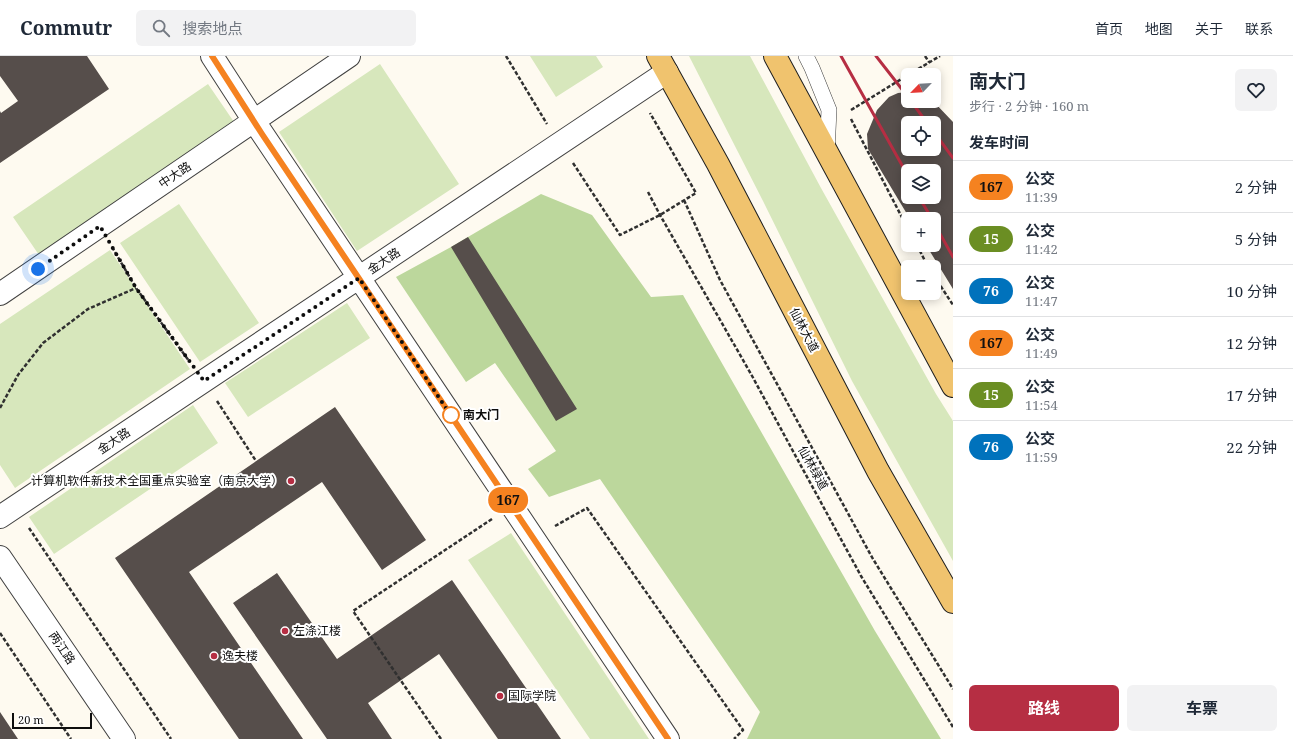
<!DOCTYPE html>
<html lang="zh">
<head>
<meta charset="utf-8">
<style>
	:root { --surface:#fff; --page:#f2f2f3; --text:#1f2937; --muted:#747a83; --line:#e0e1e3; --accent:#b62e43 }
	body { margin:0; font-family:"Noto Serif","Noto Sans SC",serif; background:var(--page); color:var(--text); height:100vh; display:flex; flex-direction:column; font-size:15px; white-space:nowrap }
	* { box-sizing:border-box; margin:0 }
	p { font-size:13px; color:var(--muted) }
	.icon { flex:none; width:22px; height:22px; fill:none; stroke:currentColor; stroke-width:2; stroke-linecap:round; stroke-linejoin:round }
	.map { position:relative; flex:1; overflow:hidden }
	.drawer { display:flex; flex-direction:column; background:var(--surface); width:340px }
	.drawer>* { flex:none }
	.badge { padding:0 8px; border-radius:13px; font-size:14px; line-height:26px }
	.needle { width:26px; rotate:245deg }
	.fabs { position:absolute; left:901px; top:12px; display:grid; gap:8px }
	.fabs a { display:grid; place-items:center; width:40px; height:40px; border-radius:6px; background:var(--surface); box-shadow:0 2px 10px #0003; font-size:20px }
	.scale { position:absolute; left:12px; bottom:10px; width:80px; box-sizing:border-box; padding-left:4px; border:2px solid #0e0e0e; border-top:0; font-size:11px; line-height:14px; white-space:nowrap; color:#0e0e0e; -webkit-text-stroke:3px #fff; paint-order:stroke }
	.you { position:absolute; width:20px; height:20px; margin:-10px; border:3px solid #fff; border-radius:50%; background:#1a73e8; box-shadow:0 0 0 6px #1a73e833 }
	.map>.badge { position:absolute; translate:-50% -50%; box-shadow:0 0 0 2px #fff }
	h2 { padding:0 16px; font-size:15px; line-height:36px }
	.round { display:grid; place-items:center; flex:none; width:42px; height:42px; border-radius:6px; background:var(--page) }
	.headline { display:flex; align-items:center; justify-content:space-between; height:68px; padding:0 16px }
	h1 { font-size:19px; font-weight:700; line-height:30px }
	.cta { display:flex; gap:8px; margin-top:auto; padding:8px 16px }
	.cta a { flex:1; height:46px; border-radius:6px; background:var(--accent); color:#fff; font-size:16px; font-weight:700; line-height:46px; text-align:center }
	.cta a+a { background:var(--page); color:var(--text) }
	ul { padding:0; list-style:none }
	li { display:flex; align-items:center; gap:12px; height:52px; padding:0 16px; border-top:1px solid var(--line) }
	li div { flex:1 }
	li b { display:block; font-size:15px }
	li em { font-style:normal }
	li .badge { min-width:44px; font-weight:700; text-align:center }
	header { display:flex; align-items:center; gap:24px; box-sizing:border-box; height:56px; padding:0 20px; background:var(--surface); border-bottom:1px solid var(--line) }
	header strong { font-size:19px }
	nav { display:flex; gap:22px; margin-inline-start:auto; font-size:14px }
	.search { width:280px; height:36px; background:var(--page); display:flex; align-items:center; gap:10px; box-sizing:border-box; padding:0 14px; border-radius:6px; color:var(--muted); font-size:15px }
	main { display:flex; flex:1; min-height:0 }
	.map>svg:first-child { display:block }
</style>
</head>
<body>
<header>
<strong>Commutr</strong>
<div class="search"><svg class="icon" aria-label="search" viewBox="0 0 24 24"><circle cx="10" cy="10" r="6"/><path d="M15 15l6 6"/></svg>搜索地点</div>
<nav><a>首页</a><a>地图</a><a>关于</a><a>联系</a></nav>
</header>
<main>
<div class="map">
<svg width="953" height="683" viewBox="0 0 953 683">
	<rect width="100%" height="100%" fill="#fefaf0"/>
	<!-- green -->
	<path fill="#d7e7bc" d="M530,0H596L603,11L556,41Z
		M689,0H750L821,132L936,338L953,365V505L852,325L763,145Z
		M380,8L459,128L357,195L279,76Z
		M208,28L234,66L39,199L13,161Z
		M179,148L259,267L200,306L120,187Z
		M110,194L190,313L15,432L0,409V268Z
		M347,247L370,282L248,361L225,327Z
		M193,349L218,387L54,498L29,461Z
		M511,477L649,683H590L468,504Z"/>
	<!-- forest -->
	<path fill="#bcd79c" d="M541,138L592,159L651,241L683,239L875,575L941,683H747L760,656L600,423L549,441L528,413L556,395L495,307L466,326L396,221L451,191Z"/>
	<!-- building -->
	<path fill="#564e4b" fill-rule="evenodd" d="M0,0H87L109,33L0,107V55L1,57L18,45L0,20Z
		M908,36V45H933L953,66V233L926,189H934V163H910L868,93L867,78L877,54L889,41L898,37ZM908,67H934V93H908ZM908,115H934V141H908Z
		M468,181L577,353L556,365L451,191Z
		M335,351L426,484L382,514L322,426L189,516L303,683H239L115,502Z
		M277,517L337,603L452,524L561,683H498L439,598L368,647L392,683H327L233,547Z
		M0,656L18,683H0Z"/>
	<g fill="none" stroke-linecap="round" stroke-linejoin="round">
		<!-- service casing -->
		<g stroke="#414141" stroke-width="16">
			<path id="service" d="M806,0L812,12L829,54L827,96"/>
		</g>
		<!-- minor casing -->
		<g stroke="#414141" stroke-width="24">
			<path id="minor" d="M212,0L254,65L668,683
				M0,238L349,0
				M0,461L667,16
				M0,501L124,683"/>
		</g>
		<!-- primary casing -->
		<g stroke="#1f1f1f" stroke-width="24">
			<path id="primary" d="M658,0L718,108L878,415L953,546
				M775,0L953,330"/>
		</g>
		<!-- path -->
		<path stroke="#303030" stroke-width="2.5" stroke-dasharray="4 2" stroke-linecap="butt" d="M506,0L547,68
			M925,0L929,6
			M908,19L940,0
			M851,54L908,19
			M851,63L908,173
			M573,107L620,179L660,159L696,137L650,57
			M648,136L660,159L751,318L861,520L953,671
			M684,144L720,224L873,503L953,633
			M917,189L928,211
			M112,191L136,232L189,305
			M934,220L953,249
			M217,345L256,405
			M0,352L18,319L43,287L88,253L136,232
			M555,470L587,452L743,674L734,683
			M29,472L171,683
			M0,577L71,683
			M441,683L353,555L492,463"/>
		<!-- service -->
		<use href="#service" stroke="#fff" stroke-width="15"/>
		<!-- minor -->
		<use href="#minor" stroke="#fff" stroke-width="22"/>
		<!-- primary -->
		<use href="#primary" stroke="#f0c36e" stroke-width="22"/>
		<!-- rail -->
		<path stroke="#b62e43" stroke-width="3" d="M841,0L908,120
			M876,0L908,41
			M911,45L927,67
			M934,76L953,102
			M919,141L932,163
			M934,167L953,201"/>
	</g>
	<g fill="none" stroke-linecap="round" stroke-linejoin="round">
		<!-- line casing -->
		<g stroke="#fff" stroke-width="9">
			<path id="line" d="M212,0L262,78L668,683"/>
		</g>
		<!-- line -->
		<use href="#line" stroke="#f58220" stroke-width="6"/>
		<!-- walk -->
		<path stroke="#0e0e0e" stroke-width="4" stroke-dasharray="0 7.2" d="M38,213L100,170L136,232L204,325L359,222L452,361L451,359"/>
	</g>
	<!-- markers -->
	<circle fill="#fff" stroke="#f58220" stroke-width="2" cx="451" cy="359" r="8"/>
	<g fill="#b62e43" stroke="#fff" stroke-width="1.5">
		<circle cx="291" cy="425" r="4"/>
		<circle cx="285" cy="575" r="4"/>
		<circle cx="214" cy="600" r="4"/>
		<circle cx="500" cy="640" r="4"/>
	</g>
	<g text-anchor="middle" stroke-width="4" stroke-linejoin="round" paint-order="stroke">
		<!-- street labels -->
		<g font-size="12" fill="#0e0e0e" stroke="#fff">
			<text transform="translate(175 119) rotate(-34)" y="4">中大路</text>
			<text transform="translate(384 205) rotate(-34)" y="4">金大路</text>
			<text transform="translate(804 274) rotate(62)" y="4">仙林大道</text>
			<text transform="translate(114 385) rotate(-34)" y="4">金大路</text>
			<text transform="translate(813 412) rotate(61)" y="4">仙林绿道</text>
			<text transform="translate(62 592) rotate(56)" y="4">两江路</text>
		</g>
		<!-- stop labels -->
		<g font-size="12" font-weight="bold" fill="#0e0e0e" stroke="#fff" text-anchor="start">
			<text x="463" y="363">南大门</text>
		</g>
		<!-- poi labels -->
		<g font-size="12" fill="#0e0e0e" stroke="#fff" text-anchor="start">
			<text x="283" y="429" text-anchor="end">计算机软件新技术全国重点实验室（南京大学）</text>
			<text x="293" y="579">左涤江楼</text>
			<text x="222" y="604">逸夫楼</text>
			<text x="508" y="644">国际学院</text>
		</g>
	</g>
</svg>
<div class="fabs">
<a><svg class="needle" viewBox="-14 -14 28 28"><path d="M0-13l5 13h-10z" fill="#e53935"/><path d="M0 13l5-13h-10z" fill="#747a83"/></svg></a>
<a><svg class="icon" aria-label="locate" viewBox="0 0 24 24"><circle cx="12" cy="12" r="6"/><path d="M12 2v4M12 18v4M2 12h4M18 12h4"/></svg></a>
<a><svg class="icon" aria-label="layers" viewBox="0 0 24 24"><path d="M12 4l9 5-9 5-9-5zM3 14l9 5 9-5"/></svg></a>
<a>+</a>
<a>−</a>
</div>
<div class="scale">20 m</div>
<div class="you" style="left:38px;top:213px"></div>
<b class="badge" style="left:508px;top:444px;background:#f58220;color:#111">167</b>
</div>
<section class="drawer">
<div class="headline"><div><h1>南大门</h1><p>步行 · 2 分钟 · 160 m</p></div><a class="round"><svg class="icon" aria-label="heart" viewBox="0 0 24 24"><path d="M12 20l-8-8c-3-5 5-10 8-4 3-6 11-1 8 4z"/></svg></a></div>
<h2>发车时间</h2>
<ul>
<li><span class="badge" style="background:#f58220;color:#111">167</span><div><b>公交</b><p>11:39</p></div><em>2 分钟</em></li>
<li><span class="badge" style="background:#6b8e23;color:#fff">15</span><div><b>公交</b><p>11:42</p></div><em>5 分钟</em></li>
<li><span class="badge" style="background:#0072bc;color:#fff">76</span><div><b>公交</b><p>11:47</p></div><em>10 分钟</em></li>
<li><span class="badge" style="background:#f58220;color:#111">167</span><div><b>公交</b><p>11:49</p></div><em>12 分钟</em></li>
<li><span class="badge" style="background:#6b8e23;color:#fff">15</span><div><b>公交</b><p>11:54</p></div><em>17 分钟</em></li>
<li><span class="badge" style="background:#0072bc;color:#fff">76</span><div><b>公交</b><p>11:59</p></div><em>22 分钟</em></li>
</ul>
<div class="cta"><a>路线</a><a>车票</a></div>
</section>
</main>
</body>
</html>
